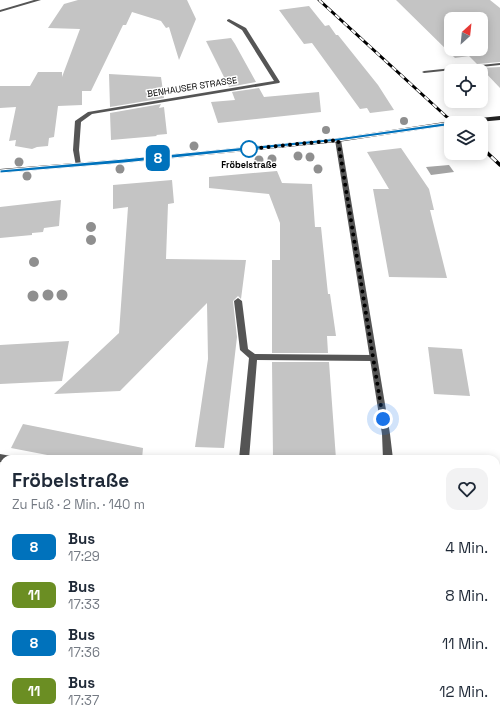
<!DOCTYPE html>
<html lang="de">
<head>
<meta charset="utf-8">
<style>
	:root { --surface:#fff; --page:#f2f2f3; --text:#1f2937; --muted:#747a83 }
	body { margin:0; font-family:"Space Grotesk",sans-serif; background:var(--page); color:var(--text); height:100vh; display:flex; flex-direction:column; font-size:15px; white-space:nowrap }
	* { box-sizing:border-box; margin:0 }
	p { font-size:13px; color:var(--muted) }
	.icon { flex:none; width:22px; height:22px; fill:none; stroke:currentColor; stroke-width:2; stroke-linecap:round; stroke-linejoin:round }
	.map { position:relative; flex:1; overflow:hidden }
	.details { position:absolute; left:0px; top:455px; width:500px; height:268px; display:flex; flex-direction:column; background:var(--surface); border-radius:12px 12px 0 0; box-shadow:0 2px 10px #0003 }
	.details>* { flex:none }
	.badge { padding:0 8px; border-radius:6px; font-size:14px; line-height:26px }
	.needle { width:26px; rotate:27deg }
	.controls { position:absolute; left:444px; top:12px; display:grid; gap:8px }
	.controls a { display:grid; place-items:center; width:44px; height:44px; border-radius:8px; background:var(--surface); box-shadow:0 2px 10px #0003; font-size:20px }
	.you { position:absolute; width:20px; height:20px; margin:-10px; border:3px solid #fff; border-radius:50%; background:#1a73e8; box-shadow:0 0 0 6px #1a73e833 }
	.map>.badge { position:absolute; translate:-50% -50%; box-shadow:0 0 0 2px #fff }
	.round { display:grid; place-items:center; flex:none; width:42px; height:42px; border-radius:12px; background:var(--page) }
	.overview { display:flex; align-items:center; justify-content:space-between; height:68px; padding:0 12px }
	h1 { font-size:19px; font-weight:700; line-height:30px }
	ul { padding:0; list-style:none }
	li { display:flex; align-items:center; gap:12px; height:48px; padding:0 12px }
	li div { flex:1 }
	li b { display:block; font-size:15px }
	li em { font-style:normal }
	li .badge { min-width:44px; font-weight:700; text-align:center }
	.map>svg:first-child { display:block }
</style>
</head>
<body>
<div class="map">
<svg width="500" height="723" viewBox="0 0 500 723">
	<rect width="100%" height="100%" fill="#fff"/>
	<!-- water -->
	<path fill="#a3a3a3" d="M449,165L454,172L431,175L426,167Z"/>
	<!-- building -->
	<path fill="#c4c4c4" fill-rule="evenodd" d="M78,0H187L196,19L179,60L169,27L166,28L161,21L132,12L126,25H123L91,91H82V105L58,106L54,137L49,138L48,146L37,147L32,149L15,146L16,140L9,141L16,107L0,108V86H30L38,72H62V77L80,29L48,28L64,4Z
		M396,0H490L500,8V62L477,64L469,56L455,58ZM451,19H481V49H451Z
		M309,6L325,26L329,25L336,35H338L378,85L394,110L370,113L367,108L360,109L312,43L304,44L279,10Z
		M231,38L235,44L256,82L229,87L206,41Z
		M500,67V88L481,68Z
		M109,74L161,77L164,98L110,107Z
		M259,88L264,97L319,92L321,112L218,123L211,102L235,100L232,92Z
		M161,104L159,108L164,107L167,134L156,135L157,136L111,140L110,113Z
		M401,148L429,189L434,210H430L447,278L389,277L373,189H389L367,152Z
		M277,171L282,183L312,184L315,227H321L328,294H330L336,336H327L328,353H272V260H280V223L269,194L209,188V177Z
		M172,180L174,203L168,204L166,259L246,260L241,299L238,296L233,301L237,337L224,448L195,447L208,359L207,303L120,391L54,394L119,333L128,207L113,209V185Z
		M61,200L59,226L44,228L43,232L32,233V235L0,238V207Z
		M69,341L62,381L0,384V345Z
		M428,347L462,349L470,396L434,394Z
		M272,362H329L336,459H273Z
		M23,424L143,448L142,459H68L11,448Z"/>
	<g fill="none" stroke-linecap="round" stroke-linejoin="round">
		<!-- service -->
		<path fill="#555" fill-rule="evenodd" d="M238,298L242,301L248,349L255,354L373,355L376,356L377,358L376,360L373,361L257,360L249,459H239L249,358L240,350L234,301Z
			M0,454L11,456L13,459H4V463L0,462Z"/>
		<!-- minor -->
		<path fill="#555" fill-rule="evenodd" d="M34,0H41L0,12V10Z
			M229,19L246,28L280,82L279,83L92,114L81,122L79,150L81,165L78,167L76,166L73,150L75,121L88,112L274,81L242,30L227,21V20Z
			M500,63V65L424,73L422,72L424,71Z
			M338,138L341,140L390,434L393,459H383L382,434L335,140Z
			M0,591H4V601H0Z
			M496,684L500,685V697L496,696Z
			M403,719H415V723H403Z"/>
		<!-- secondary -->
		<path fill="#222" fill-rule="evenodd" d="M500,116V120L468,123H451V125L338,142L124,163L0,173V169L124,159L338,138L451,121Z"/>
		<!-- rail-far1 casing -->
		<g stroke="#000" stroke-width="3">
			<path id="rail-far1" d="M319,0L449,119"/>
		</g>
		<!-- rail casing -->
		<g stroke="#000" stroke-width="3.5">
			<path id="rail" d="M448,118L454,123
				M481,147L500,165"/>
		</g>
		<!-- rail-far1 -->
		<use href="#rail-far1" stroke="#fff" stroke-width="2" stroke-dasharray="5.5" stroke-linecap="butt"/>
		<!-- rail -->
		<use href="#rail" stroke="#fff" stroke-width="2.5" stroke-dasharray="7" stroke-linecap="butt"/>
	</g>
	<!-- trees -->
	<g fill="#8f8f8f">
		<circle cx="404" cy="121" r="4"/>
		<circle cx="326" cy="130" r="4"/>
		<circle cx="194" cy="146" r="4.5"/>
		<circle cx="298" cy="156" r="4.5"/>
		<circle cx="310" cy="157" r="4.5"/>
		<circle cx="272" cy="159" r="4.5"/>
		<circle cx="259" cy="160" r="4.5"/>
		<circle cx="19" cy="162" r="4.5"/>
		<circle cx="158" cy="164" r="4.5"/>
		<circle cx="120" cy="169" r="4.5"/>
		<circle cx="318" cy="169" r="4.5"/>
		<circle cx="27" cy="176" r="4.5"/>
		<circle cx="91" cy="227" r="5"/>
		<circle cx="91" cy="240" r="5"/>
		<circle cx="34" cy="262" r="5"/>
		<circle cx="48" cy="295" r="5.5"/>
		<circle cx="62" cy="295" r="5.5"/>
		<circle cx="33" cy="296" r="5.5"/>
	</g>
	<!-- line -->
	<path fill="#0072bc" stroke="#fff" d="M451,122L454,123L453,125L338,141L124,163L0,173V170L124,159L338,138Z"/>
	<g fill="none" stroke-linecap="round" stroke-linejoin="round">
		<!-- walk -->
		<path stroke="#000" stroke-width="4" stroke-dasharray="0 7.2" d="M249,149H248L338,140L383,419"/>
	</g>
	<!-- markers -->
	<circle fill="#fff" stroke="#0072bc" stroke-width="2" cx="249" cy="149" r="8"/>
	<g text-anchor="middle" stroke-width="3" stroke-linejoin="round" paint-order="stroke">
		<!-- far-street labels -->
		<g font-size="9" fill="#000" stroke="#fff">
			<text transform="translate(192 87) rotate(-9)" y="3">BENHAUSER STRASSE</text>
		</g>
		<!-- far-stop labels -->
		<g font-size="9" font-weight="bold" fill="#000" stroke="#fff">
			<text x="249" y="168">Fröbelstraße</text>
		</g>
	</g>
</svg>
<div class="controls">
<a><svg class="needle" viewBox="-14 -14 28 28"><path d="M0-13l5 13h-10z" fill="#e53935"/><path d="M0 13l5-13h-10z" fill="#747a83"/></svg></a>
<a><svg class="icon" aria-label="locate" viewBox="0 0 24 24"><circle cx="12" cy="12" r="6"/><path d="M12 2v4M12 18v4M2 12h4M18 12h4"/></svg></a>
<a><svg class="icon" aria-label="layers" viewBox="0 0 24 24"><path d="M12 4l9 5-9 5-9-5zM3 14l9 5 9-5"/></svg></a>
</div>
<div class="you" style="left:383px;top:419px"></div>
<b class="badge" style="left:158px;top:158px;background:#0072bc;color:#fff">8</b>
<section class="details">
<div class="overview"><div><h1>Fröbelstraße</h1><p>Zu Fuß · 2 Min. · 140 m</p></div><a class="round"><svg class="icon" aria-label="heart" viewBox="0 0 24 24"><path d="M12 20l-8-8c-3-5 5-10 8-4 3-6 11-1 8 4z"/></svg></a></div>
<ul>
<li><span class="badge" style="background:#0072bc;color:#fff">8</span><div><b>Bus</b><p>17:29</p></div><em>4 Min.</em></li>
<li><span class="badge" style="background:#6b8e23;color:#fff">11</span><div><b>Bus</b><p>17:33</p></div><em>8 Min.</em></li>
<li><span class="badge" style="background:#0072bc;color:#fff">8</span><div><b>Bus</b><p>17:36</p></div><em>11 Min.</em></li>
<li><span class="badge" style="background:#6b8e23;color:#fff">11</span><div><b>Bus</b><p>17:37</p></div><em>12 Min.</em></li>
</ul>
</section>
</div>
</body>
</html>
